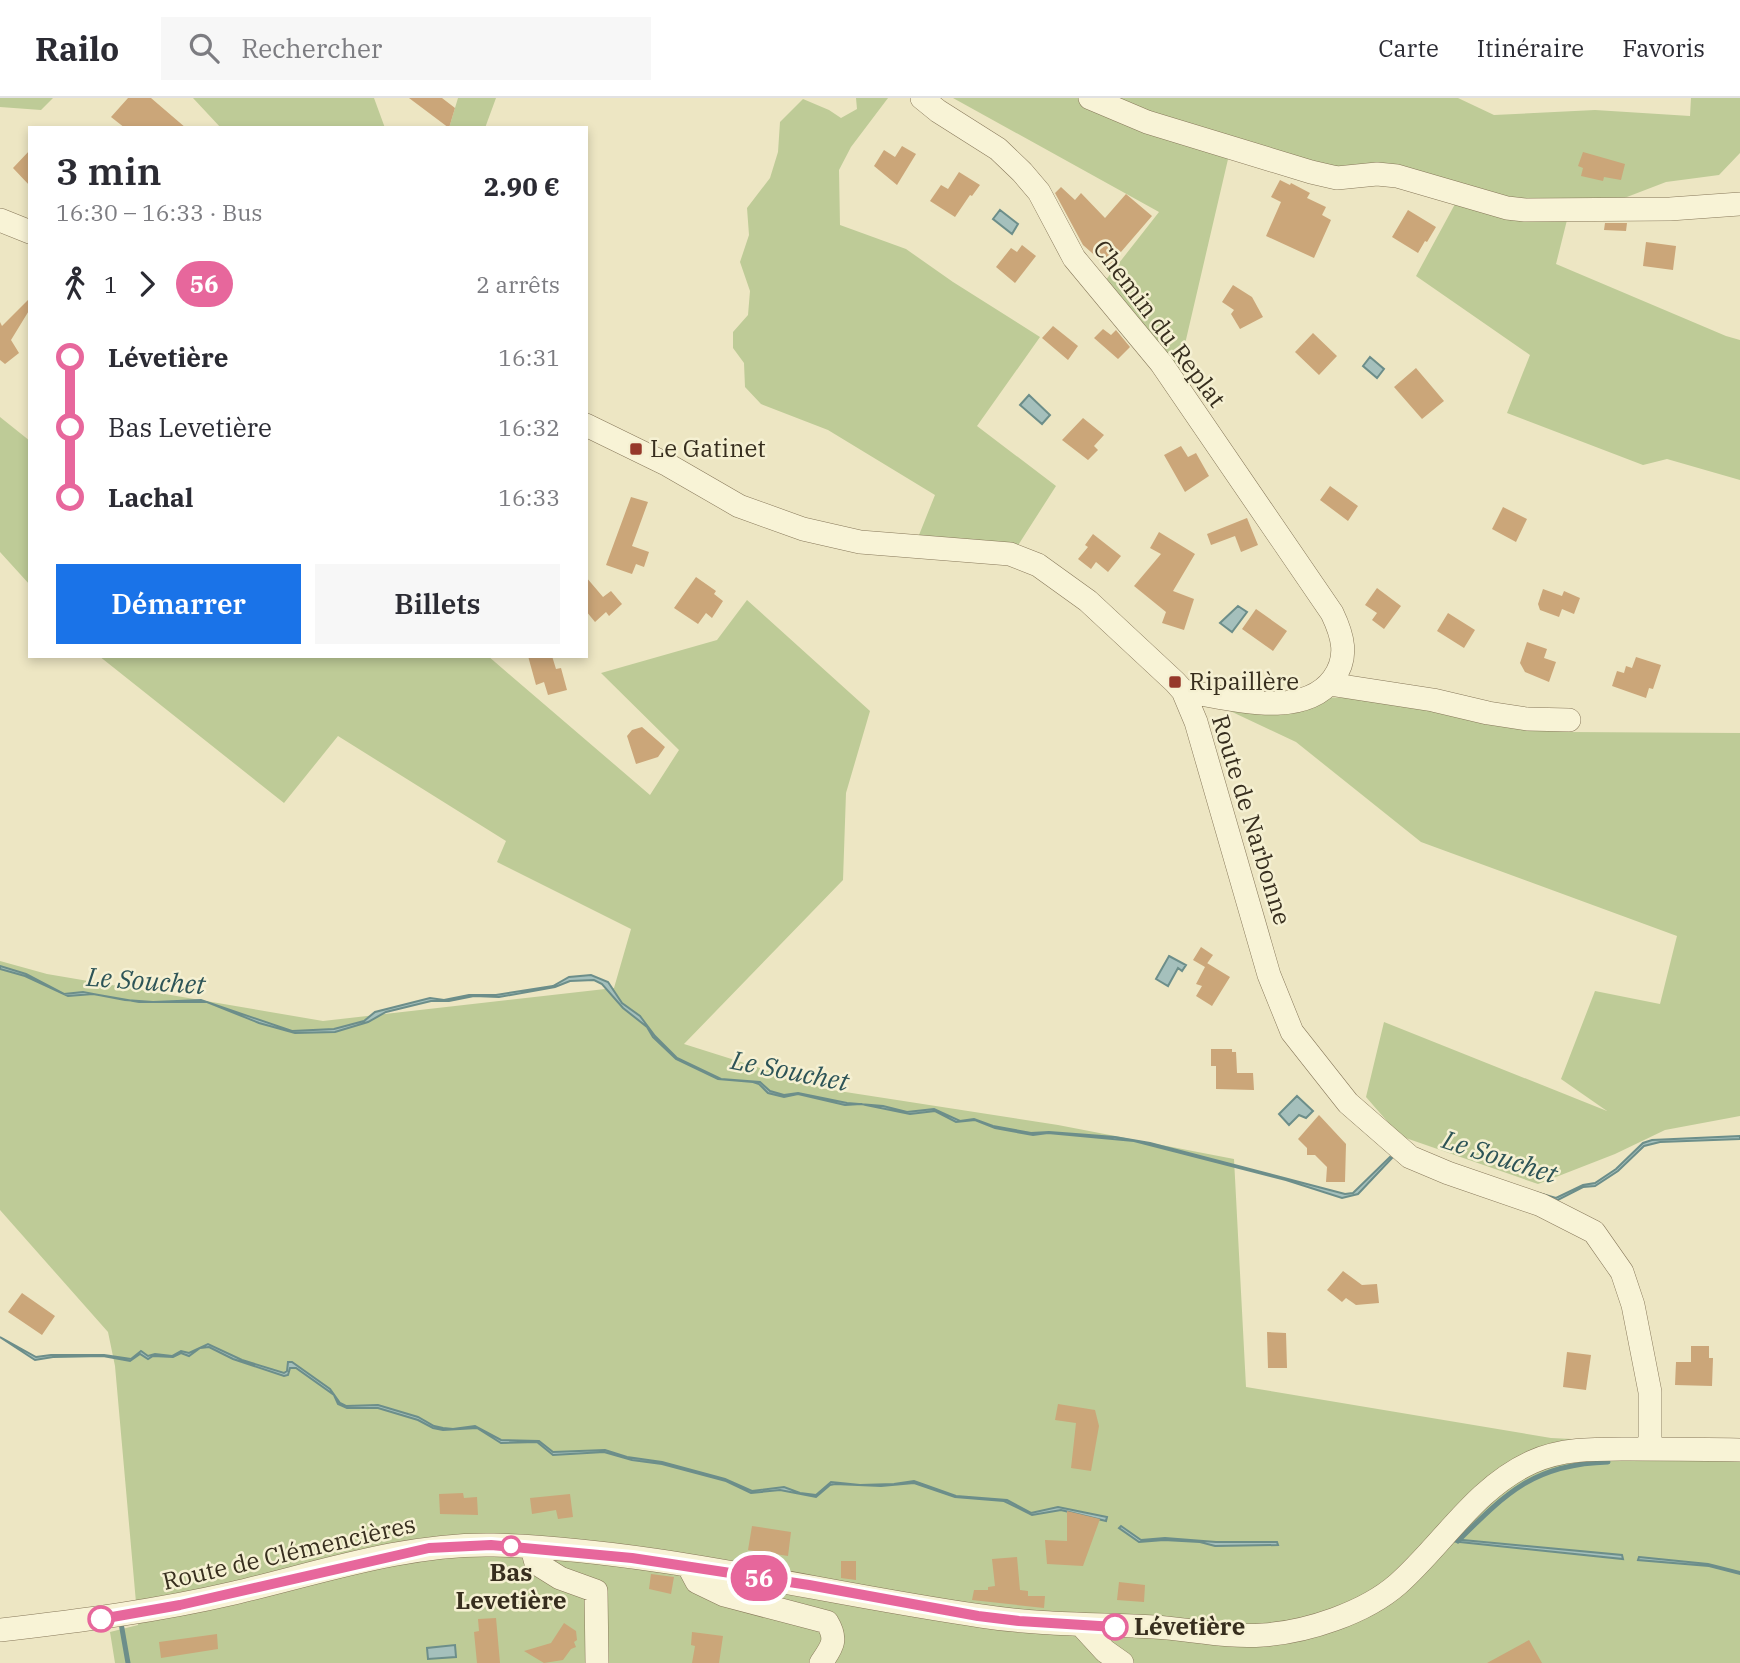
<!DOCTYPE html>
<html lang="fr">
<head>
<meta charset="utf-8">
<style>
	:root { --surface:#fff; --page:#f7f7f7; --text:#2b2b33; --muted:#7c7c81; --line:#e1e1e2; --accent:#1a73e8 }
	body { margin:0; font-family:"IBM Plex Serif",serif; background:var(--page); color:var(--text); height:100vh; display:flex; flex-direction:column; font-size:26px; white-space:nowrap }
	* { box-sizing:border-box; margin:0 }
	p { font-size:23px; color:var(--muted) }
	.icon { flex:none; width:38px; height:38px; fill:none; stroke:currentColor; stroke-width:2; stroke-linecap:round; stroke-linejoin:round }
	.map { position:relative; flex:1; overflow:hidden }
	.drawer { position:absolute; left:28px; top:28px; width:560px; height:532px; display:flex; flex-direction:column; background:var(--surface); border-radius:0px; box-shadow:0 4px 10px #0003 }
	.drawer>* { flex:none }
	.badge { padding:0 14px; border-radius:23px; font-size:24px; line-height:46px }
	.map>.badge { position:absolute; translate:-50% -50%; box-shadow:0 0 0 4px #fff }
	.legs { display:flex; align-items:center; gap:10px; height:77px; padding:0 28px; font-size:23px }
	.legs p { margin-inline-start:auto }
	.overview { display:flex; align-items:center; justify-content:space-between; height:119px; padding:0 28px }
	h1 { font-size:38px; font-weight:600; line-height:52px }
	.button { display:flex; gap:14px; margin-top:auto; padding:14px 28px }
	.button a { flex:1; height:80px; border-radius:0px; background:var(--accent); color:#fff; font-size:28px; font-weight:600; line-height:80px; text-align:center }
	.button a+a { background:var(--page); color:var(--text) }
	ul { padding:0 28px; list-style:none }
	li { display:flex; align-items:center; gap:24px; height:70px; font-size:26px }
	li i { display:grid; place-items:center; width:10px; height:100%; margin:0 9px; background:currentColor }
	li i::after { content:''; width:18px; height:18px; margin:-9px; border:5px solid; border-radius:50%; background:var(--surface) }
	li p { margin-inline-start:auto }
	li:first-child i { background:linear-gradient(#0000 50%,currentColor 0) }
	li:last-child i { background:linear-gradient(currentColor 50%,#0000 0) }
	header { display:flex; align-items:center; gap:42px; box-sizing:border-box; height:98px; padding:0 35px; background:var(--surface); border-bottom:2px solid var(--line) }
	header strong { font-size:33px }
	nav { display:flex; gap:38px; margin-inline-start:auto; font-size:24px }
	.search { width:490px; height:63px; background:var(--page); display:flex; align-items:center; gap:18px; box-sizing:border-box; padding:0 24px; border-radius:0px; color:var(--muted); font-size:26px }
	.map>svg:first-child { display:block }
</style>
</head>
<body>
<header>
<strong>Railo</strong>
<div class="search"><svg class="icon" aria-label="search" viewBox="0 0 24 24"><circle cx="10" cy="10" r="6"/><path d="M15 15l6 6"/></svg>Rechercher</div>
<nav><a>Carte</a><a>Itinéraire</a><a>Favoris</a></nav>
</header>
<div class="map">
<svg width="1740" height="1565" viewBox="0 0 1740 1565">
	<rect width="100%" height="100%" fill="#ede6c3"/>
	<!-- green -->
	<path fill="#becb97" d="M0,0H53L41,12L0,9Z
		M193,0H374L385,30H221Z
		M458,0H496L485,30H449Z
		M856,0H888L851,49L839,72L840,127L906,151L953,184L1040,239L977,328L1056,388L1008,463L911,457L935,397L828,332L761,306L745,289L744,265L733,250V234L748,217L750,193L740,164L749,137L747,110L770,80L778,54L780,24L803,1L829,12L841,20L857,11Z
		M953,0H1458L1494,17L1595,12L1690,18L1691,0H1740V55L1719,77L1666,84L1567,122L1556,166L1726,238L1740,242V382L1667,361L1643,367L1507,315L1530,257L1416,178L1455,106L1232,44L1178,276L1101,188L1159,114Z
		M0,319L30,343V487L0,454Z
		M747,502L870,613L846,695L843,782L684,946L826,991L1058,1027L1234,1061L1246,1289L1551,1340L1740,1349V1565H115L110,1534L138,1527L115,1268L108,1234L0,1112V863L47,876L323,923L614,890L631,831L497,764L506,743L338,638L284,705L99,558H488L650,697L679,652L601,575L717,542Z
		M1194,596L1353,600L1566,634L1740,635V1018L1665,1032L1615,1056L1538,1086L1400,1038L1366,999L1384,924L1607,1013L1561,981L1595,893L1660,906L1677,838L1421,744L1296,644Z"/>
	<!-- water -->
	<path fill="#a5c0bc" stroke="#6c8e8a" stroke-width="2" d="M1000,112L1018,126L1012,136L993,121Z
		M1370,259L1384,271L1377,280L1363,268Z
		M1029,297L1050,317L1042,326L1020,307Z
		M1238,508L1247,514L1232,534L1220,525Z
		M1169,858L1186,867L1182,873L1178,870L1168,888L1156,881Z
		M0,868L26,876L64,896L83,894L125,902L153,904L201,902L292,933L334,931L364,923L375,914L430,900L444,902L469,897H496L553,888L569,879L591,877L608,884L622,905L640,918L655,938L677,960L721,981L760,984L770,993L784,997L798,995L847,1005L883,1008L907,1014L934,1011L960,1023L974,1021L993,1028L1031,1035L1049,1034L1115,1039L1150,1045L1345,1096L1353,1095L1390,1059L1392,1060L1358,1096L1342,1100L1286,1082L1134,1043L1048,1035L1033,1037L995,1030L975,1022L956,1024L935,1013L910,1016L861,1006L845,1007L798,996L784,999L768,995L759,986L753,984L718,981L676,961L653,939L647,929L623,910L602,886L594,882L570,883L555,889L499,899L474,898L449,903H431L386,914L368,924L335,934L295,935L259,925L207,904H139L93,896L68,898L25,878L0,871Z
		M1297,998L1313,1013L1306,1020L1299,1017L1289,1027L1279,1016Z
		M1740,1038V1041L1660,1044L1644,1048L1618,1073L1595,1088L1583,1089L1556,1103L1535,1094L1556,1100L1583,1087L1595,1085L1616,1071L1643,1045L1652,1042Z
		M0,1239L36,1259L51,1257H104L131,1261L141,1253L148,1258L155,1256L172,1258L181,1253L189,1255L208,1246L242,1262L284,1275L287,1273L288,1264H292L330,1291L340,1305L346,1308L378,1307L418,1319L434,1328L443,1330L453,1331L475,1328L501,1342L539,1343L553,1354L605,1352L627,1359L662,1364L725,1381L752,1393L784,1389L800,1395L816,1397L831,1384L860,1387L894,1386L914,1383L956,1398L1007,1402L1031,1415L1058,1409L1107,1419L1106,1423L1061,1412L1032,1417L1004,1403L955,1399L914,1385L881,1388L835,1386L830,1387L816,1399L780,1392L751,1395L726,1383L662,1366L632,1362L604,1354L553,1357L537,1344L501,1345L477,1330L443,1332L433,1330L418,1322L378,1310H347L338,1306L334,1297L296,1270H290L288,1277L284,1278L233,1261L209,1249L200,1250L189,1258L181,1255L173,1259L153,1258L148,1261L140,1256L130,1263L103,1258L53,1259L35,1262Z
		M1121,1428L1141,1442L1165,1440L1216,1444H1277L1278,1447L1215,1448L1200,1444L1164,1442L1139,1444L1119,1430Z
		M1452,1441L1622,1457L1623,1461L1450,1443Z
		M1639,1459L1708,1466L1740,1474V1476L1709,1468L1638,1462Z
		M455,1547L456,1559L428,1561L427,1550Z"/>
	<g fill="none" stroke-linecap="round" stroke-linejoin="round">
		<!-- stream -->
		<path stroke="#6c8e8a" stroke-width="5" d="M1458,1443C1507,1394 1535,1366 1608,1364
			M121,1525L128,1565"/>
	</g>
	<!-- building -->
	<path fill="#cba679" d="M128,0H151L186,30H125L111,19Z
		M409,0H442L455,10L449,30Z
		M902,48L916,56L897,87L874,68L884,52L895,59Z
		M30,52V88L13,70Z
		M1583,54L1625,66L1621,82L1604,79L1603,83L1581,78L1583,70L1578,68Z
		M959,74L980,87L972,98L970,97L955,119L930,103L941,87L948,91Z
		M1280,82L1290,87L1291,85L1310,95L1307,100L1326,109L1322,117L1331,122L1314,160L1266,138L1281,104L1271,99Z
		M1061,89L1075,102L1081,95L1105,120L1126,96L1152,118L1108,169L1083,147L1055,95Z
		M1408,112L1436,129L1427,144L1425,143L1418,155L1392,139Z
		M1605,125H1627L1626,133L1604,132Z
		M1646,144L1676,148L1673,172L1643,168Z
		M1022,147L1036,158L1015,185L996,169L1011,150L1017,154Z
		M1233,187L1252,199L1263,219L1240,231L1231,216L1234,212L1222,204Z
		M30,200V211L11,242L19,255L5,266L0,262V224L2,228Z
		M1053,228L1078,248L1068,262L1042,240Z
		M1103,231L1111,237L1116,232L1130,249L1118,261L1094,240Z
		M1313,235L1337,258L1319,277L1295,254Z
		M1416,270L1444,303L1422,321L1394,289Z
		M1083,320L1104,337L1094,348L1098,352L1088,362L1062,342Z
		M1181,348L1188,359L1196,355L1209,378L1185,394L1164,357Z
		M1330,388L1358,408L1348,423L1320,402Z
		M631,399L648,404L632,448L649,454L644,469L636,466L632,476L606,467Z
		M1503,409L1527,421L1516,444L1492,431Z
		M1247,420L1258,447L1241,454L1235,438L1211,447L1207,436Z
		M1159,434L1195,456L1173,493L1194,501L1184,532L1162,525L1166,514L1134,488L1161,456L1150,450Z
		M1093,436L1121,458L1108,474L1096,464L1091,471L1078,461L1088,449L1085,447Z
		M586,479L603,499L611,493L622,506L609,518L606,514L595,524L586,513Z
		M696,479L716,493L714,496L723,503L712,520L706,515L698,526L674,510Z
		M1377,490L1401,508L1384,531L1372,522L1377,515L1365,507Z
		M1543,491L1562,498L1564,493L1580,500L1574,516L1562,511L1559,519L1540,512L1538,506Z
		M1256,511L1287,533L1273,553L1242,531Z
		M1448,515L1475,532L1464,550L1437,533Z
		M1527,544L1547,551L1544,560L1556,564L1549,584L1525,574L1520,565Z
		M528,558H552L556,571L561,570L567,592L548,597L544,584L536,587Z
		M1636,559L1661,567L1653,591L1649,590L1646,600L1612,588L1617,573L1624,575L1626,568L1632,570Z
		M642,629L665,649L658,659L636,666L627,638L632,632Z
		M1201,849L1213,857L1206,867L1207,865L1230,879L1212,908L1196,898L1202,888L1196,886L1205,869L1193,862Z
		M1211,951H1232V954H1236L1237,975H1253L1254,992L1216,991V968H1211Z
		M1319,1017L1346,1046L1345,1084H1326L1327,1069L1315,1057H1307V1050L1298,1041Z
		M1343,1173L1362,1187L1377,1186L1379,1205L1356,1207L1346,1200L1342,1204L1327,1192Z
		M22,1195L55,1218L42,1237L8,1214Z
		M1267,1234L1286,1235L1287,1270H1268Z
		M1691,1248H1709V1260H1713L1712,1288L1675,1287L1676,1264H1691Z
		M1567,1254L1591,1257L1586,1292L1563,1289Z
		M1058,1306L1095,1312L1099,1328L1091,1373L1071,1370L1076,1325L1055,1322Z
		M463,1395L464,1400L477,1399L478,1417L440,1416L439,1396Z
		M570,1396L573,1419L558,1421L556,1412L532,1416L530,1400Z
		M1067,1413L1100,1421L1083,1468L1047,1466L1045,1442L1067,1443Z
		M752,1428L791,1434L788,1458L748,1452Z
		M1017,1459L1020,1492L1028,1493V1498H1045L1044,1510L972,1502L974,1492H988V1489L995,1488L992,1461Z
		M841,1463H856V1482L841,1480Z
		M651,1476L674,1479L671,1496L649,1491Z
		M1119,1484L1145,1487L1144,1504L1117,1502Z
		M496,1520L500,1565H477L474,1534L479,1533L478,1521Z
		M564,1525L576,1533L577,1542L574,1544L576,1549L571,1551L563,1562L544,1565L524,1553L551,1545Z
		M692,1534L723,1538L719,1565H692L695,1548L691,1547Z
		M217,1536L218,1551L161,1560L159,1544Z
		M1529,1542L1542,1565H1487Z"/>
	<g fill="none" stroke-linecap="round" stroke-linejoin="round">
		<!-- minor casing -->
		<g stroke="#87785a" stroke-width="24">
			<path id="minor" d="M922,0L938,13L998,51L1022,74L1039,94L1074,160L1161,265L1332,515C1343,538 1349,559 1333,581C1302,623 1227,599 1183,593
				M1090,0L1147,24L1311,74L1337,80L1377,76L1397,78L1507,110L1525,112L1670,111L1740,106
				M0,122L30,134
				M586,327L668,367L739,408L803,431L860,444L1010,456L1038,467L1088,503L1175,584L1183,593L1196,624L1269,877L1292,934L1348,1005L1410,1059L1448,1075L1541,1107L1594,1134L1622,1174L1633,1207L1650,1294V1351
				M1329,586L1433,602L1488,615L1527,621L1569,622
				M532,1450L536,1465L560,1480L596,1493L597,1565
				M689,1469L697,1484L724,1497L827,1524C838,1542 832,1549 821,1565
				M1082,1528L1105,1553L1122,1565
				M0,1532C79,1523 157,1513 234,1495C319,1475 406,1445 494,1447C658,1452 819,1495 981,1518C1039,1527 1096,1526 1154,1529C1190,1531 1227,1540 1263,1537C1307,1534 1365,1515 1398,1486C1443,1446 1475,1390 1532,1364C1563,1350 1597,1351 1630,1351C1667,1351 1703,1351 1740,1352"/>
		</g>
		<!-- minor -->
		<use href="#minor" stroke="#f8f3d6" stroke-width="23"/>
	</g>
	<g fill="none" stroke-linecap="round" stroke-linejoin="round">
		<!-- line-1 casing -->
		<g stroke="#fff" stroke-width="16">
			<path id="line-1" d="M101,1521L180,1507L429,1450L491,1447L632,1460L809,1487L978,1518L1019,1523L1115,1529"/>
		</g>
		<!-- line-1 -->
		<use href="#line-1" stroke="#e7679c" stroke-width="10"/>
	</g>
	<!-- markers -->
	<g fill="#96382a" stroke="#f5f0d2" stroke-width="2.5">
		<rect x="629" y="344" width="14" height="14" rx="3.5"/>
		<rect x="1168" y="577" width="14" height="14" rx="3.5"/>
	</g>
	<g fill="#fff" stroke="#e7679c" stroke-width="3.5">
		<circle cx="511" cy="1448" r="9"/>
		<circle cx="101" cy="1521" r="12"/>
		<circle cx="1115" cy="1529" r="12"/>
	</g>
	<g text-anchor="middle" stroke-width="5" stroke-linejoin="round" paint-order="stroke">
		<!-- street labels -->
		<g font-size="24" fill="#372e1e" stroke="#f5f0d2">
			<text transform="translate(1159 226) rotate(53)" y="8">Chemin du Replat</text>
			<text transform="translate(1251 722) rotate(73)" y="8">Route de Narbonne</text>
			<text transform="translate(289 1455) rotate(-13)" y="8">Route de Clémencières</text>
		</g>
		<!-- poi labels -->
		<g font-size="24" fill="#372e1e" stroke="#f5f0d2" text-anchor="start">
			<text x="650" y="359">Le Gatinet</text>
			<text x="1189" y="592">Ripaillère</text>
		</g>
		<!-- stop labels -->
		<g font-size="24" font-weight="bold" fill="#372e1e" stroke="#f5f0d2">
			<text x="511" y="1483">Bas<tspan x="511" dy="28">Levetière</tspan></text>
			<text x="1134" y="1537" text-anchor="start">Lévetière</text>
		</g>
		<!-- water labels -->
		<g font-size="26" font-style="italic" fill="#2d5457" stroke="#f5f0d2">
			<text transform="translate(146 883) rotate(4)" y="9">Le Souchet</text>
			<text transform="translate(790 973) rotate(11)" y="9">Le Souchet</text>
			<text transform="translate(1500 1059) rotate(18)" y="9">Le Souchet</text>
		</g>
	</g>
</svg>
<b class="badge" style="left:759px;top:1480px;background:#e7679c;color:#fff">56</b>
<section class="drawer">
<div class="overview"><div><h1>3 min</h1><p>16:30 – 16:33 · Bus</p></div><b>2.90 €</b></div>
<div class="legs"><svg class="icon" aria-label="walk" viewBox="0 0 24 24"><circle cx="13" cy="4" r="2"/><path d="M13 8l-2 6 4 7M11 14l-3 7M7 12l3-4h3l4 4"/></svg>1<svg class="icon" aria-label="forward" viewBox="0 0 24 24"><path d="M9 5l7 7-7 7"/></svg><b class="badge" style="background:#e7679c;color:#fff">56</b><p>2 arrêts</p></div>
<ul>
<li><i style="color:#e7679c"></i><b>Lévetière</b><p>16:31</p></li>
<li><i style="color:#e7679c"></i><span>Bas Levetière</span><p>16:32</p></li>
<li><i style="color:#e7679c"></i><b>Lachal</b><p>16:33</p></li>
</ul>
<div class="button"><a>Démarrer</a><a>Billets</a></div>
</section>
</div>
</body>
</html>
